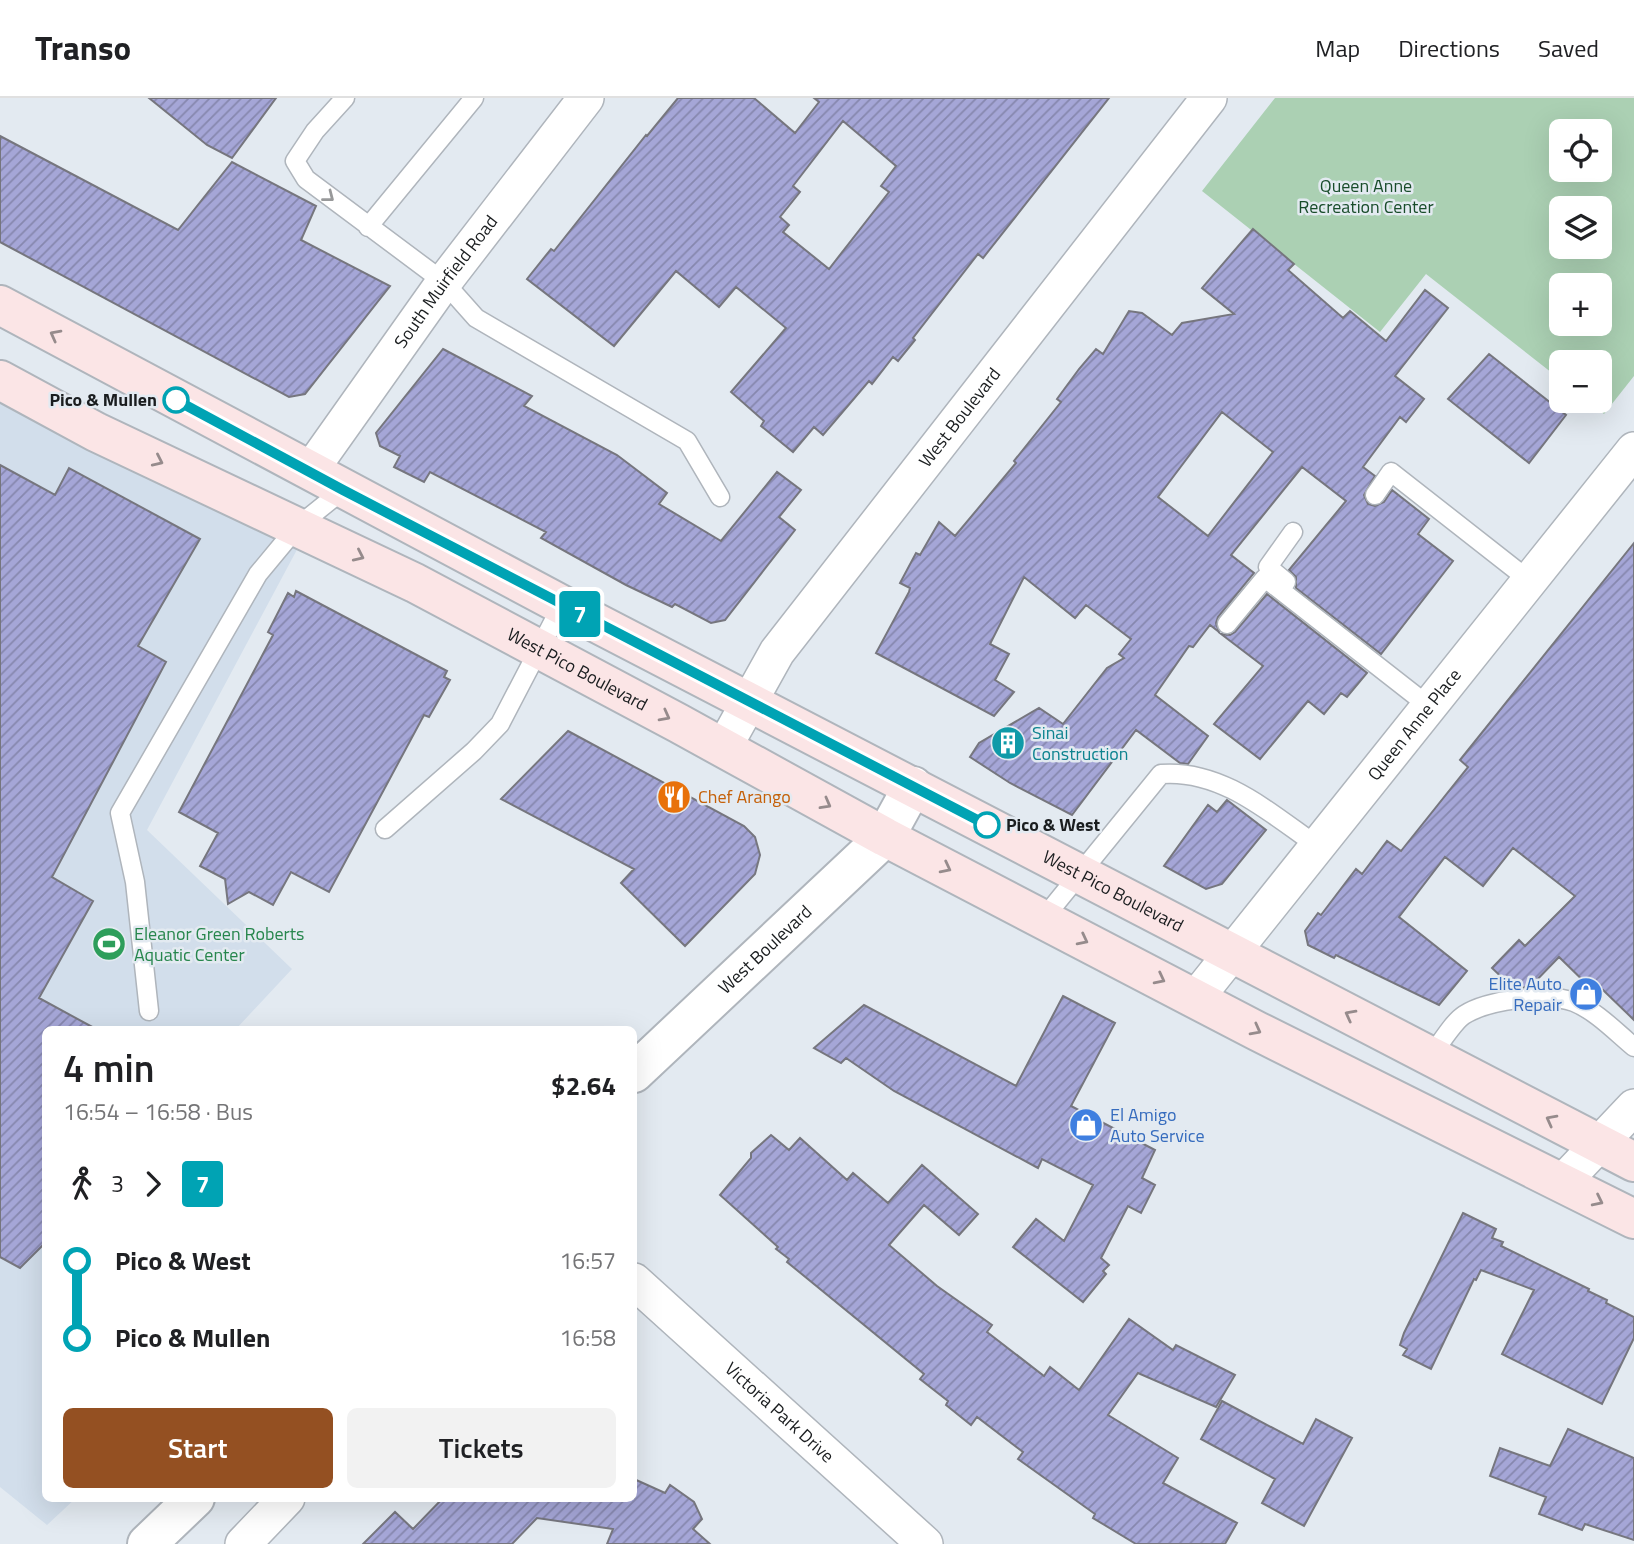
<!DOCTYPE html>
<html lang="en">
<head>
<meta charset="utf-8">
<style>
	:root { --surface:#fff; --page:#f2f2f2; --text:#202124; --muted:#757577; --line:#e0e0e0; --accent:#945022 }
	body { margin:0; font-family:"Titillium Web",sans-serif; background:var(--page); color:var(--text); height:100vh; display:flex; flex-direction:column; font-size:26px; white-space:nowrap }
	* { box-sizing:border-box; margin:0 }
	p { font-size:23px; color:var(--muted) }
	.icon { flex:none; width:38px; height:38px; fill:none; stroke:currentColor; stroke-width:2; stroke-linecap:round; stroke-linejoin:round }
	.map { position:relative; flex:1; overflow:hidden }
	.panel { position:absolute; left:42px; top:928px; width:595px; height:476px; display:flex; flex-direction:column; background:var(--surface); border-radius:10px; box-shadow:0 7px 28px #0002 }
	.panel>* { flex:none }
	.badge { padding:0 14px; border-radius:5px; font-size:24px; line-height:46px }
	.buttons { position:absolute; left:1549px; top:21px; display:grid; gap:14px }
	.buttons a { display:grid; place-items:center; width:63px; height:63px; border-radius:10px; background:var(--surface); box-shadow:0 7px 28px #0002; font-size:35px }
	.map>.badge { position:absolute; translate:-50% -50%; box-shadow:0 0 0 4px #fff }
	.legs { display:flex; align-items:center; gap:10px; height:77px; padding:0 21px; font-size:23px }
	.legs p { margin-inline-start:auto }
	.head { display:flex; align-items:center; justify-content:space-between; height:119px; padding:0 21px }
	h1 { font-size:38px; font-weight:600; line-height:52px }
	.action { display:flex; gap:14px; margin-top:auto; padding:14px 21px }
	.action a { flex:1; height:80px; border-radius:10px; background:var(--accent); color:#fff; font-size:28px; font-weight:600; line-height:80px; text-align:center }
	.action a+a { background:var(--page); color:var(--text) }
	ul { padding:0 21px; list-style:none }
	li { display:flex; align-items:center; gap:24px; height:77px; font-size:26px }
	li i { display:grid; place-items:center; width:10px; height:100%; margin:0 9px; background:currentColor }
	li i::after { content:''; width:18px; height:18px; margin:-9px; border:5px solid; border-radius:50%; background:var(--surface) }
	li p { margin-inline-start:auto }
	li:first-child i { background:linear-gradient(#0000 50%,currentColor 0) }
	li:last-child i { background:linear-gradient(currentColor 50%,#0000 0) }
	header { display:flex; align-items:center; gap:42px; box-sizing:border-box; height:98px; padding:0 35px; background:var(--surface); border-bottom:2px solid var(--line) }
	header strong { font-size:33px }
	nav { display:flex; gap:38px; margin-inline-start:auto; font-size:24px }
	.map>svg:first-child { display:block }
</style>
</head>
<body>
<header>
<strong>Transo</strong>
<nav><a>Map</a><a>Directions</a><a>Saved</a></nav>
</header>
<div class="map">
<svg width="1634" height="1446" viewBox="0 0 1634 1446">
	<defs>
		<pattern id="building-hatch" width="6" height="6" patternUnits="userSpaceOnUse" patternTransform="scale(1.75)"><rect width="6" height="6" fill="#a5a6d7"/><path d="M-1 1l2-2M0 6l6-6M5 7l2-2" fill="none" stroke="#8687ae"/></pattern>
	</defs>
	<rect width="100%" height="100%" fill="#e3eaf1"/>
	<!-- built -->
	<path fill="#d2deeb" d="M0,263L308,431L147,732L292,871L236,931H46V1400H76L47,1427L0,1389Z"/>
	<!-- green -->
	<path fill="#abd0b3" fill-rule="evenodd" d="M1275,0H1634V278L1604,316L1588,303H1600V264H1561V282L1426,176L1380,234L1202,93ZM1561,33H1600V72H1561ZM1561,110H1600V149H1561ZM1561,187H1600V226H1561Z"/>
	<!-- building -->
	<path fill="url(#building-hatch)" stroke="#76767e" stroke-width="2" fill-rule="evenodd" d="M149,0H276L232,60L207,47Z
		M678,0H754L795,35L819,4L814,0H1109L983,160L978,156L913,240L915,242L898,263L893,259L872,286L869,283L823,337L814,329L793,354L761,328L764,323L731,294L786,230L736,189L719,209L676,173L614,248L527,181L551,151L554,153L646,37L647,38ZM843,23L896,68L881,88L889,94L829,171L783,134L789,127L780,119L800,94L793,88Z
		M0,38L178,132L232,64L316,108L301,142L390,188L305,296L289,299L0,144Z
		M1253,131L1294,166L1288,172L1343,220L1350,213L1386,243L1425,192L1448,210L1395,278L1424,301L1406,324L1400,319L1363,369L1375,378L1364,397L1368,406L1375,408L1384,404L1392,392L1429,421L1418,436L1453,463L1381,556L1296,490V479L1289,472L1346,403L1302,369L1231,457L1254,475L1218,519L1216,525L1219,534L1210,527L1193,549L1189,548L1155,597L1208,638L1188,666L1180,665L1136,632L1072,717L1010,685L970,659L979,645L1039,610L1063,626L1107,570L1124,560L1119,556L1131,541L1086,507L1075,520L1024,479L990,546L1009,556L995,582L1014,594L994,618L876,555L909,494L910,490L900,485L916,455L920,457L939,424L955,438L1016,365L1014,363L1061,304L1057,301L1079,271L1096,251L1103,256L1129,213L1142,215L1172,237L1182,225L1234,216L1202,190ZM1222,314L1273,354L1208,438L1158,399Z
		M443,251L532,298L524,308L617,357L667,395L659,406L721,443L777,374L801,392L779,419L795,432L725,522L711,525L675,506L672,509L626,487L541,440L546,434L430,374L424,384L394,369L400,358L380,348L376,335Z
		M1489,256L1566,317L1529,365L1448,301Z
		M0,367L55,397L69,370L200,441L138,548L166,564L52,779L93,803L39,900L96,931H46V1144L20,1170L0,1159Z
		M1634,445V922L1603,892L1598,897L1559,859L1530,889L1513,890L1492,870L1519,842L1525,848L1575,798L1513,750L1483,788L1445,759L1399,819L1467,873L1439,907L1336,857L1334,860L1308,847L1305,833L1318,815L1321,817L1356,771L1362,776L1387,743L1401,753L1468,669L1460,662Z
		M296,493L447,573L444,579L450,582L429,619L424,617L329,794L291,774L273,807L249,794L228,806L225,781L200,768L218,735L179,714L273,537L268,534L288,495L294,499Z
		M1267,496L1367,575L1347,599L1341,595L1324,616L1308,603L1260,661L1214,626L1263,568L1221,536L1230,537L1235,534Z
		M568,633L744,728L755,739L760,757L755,776L685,848L621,785L634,771L501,701Z
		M1227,702L1266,732L1222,786L1206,791L1164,768L1208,707L1217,714Z
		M1063,898L1115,925L1071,1008L1155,1052L1142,1080L1155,1087L1141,1115L1128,1108L1101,1160L1109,1167L1103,1173L1106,1176L1083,1204L1013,1149L1036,1121L1064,1143L1093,1087L1042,1061L1038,1070L894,993L846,960L841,965L814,950L864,907L1016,988Z
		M771,1037L789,1052L800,1040L847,1082L853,1075L888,1105L922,1067L978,1116L959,1137L924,1107L889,1147L937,1188L992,1227L987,1234L1044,1278L1050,1269L1079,1292L1129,1221L1173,1252L1176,1247L1235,1277L1216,1309L1138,1275L1108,1317L1178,1360L1163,1385L1237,1425L1225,1446H1136L1093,1420L1095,1416L1018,1361L1023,1354L977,1319L971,1327L946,1307L948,1303L920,1281L924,1276L787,1164L789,1161L776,1151L778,1149L720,1097L751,1060V1055Z
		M1463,1115L1496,1131L1492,1140L1503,1144L1501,1148L1589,1191L1588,1193L1607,1202L1606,1205L1634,1219V1240L1602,1306L1502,1256L1534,1192L1481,1172L1476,1182L1474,1181L1431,1271L1403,1257L1407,1251L1400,1247L1404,1235Z
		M1222,1303L1303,1346L1316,1321L1352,1340L1304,1428L1262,1405L1275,1381L1201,1341Z
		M1568,1331L1634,1360V1442L1585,1426L1582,1432L1539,1416L1546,1399L1490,1378L1500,1350L1550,1368Z
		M634,1381L665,1395L670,1387L694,1404L702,1421L693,1431L710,1446H607L613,1431L537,1420L512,1446H363L395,1414L413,1431L443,1400H634Z"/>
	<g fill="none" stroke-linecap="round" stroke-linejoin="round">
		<!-- service casing -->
		<g stroke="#afb5bc" stroke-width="21">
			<path id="service" d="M345,0L315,33L295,63L306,81L444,184L476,220L687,343L720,399
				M368,129L474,0
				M1375,397L1391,374L1530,483
				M1286,484L1268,469L1293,434
				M1227,526L1265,480L1430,609
				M385,731L474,653L500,626L562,507
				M1043,821L1161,676C1223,671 1272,717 1319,749
				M149,913L135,784L120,715L258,476L297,429L343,392
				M1430,959C1439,948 1453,924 1464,917C1487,902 1548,894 1574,904C1596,913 1616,934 1634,949"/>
		</g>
		<!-- minor casing -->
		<g stroke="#afb5bc" stroke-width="38">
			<g id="minor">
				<path id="s1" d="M310,373L444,184L586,0"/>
				<path id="s2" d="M724,649L777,554L1209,0"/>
				<path id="s3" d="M1196,900L1634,352"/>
				<path d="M1562,1085L1634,1009"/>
				<path id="s4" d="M634,1183L925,1446"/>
				<path d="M243,1446L287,1400"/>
			</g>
		</g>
		<!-- tertiary casing -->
		<g stroke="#afb5bc" stroke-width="42">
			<g id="tertiary">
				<path id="s5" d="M634,975L885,739L913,688"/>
				<path d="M147,1446L195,1400"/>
			</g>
		</g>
		<!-- secondary casing -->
		<g stroke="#afb5bc" stroke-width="42">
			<g id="secondary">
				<path id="s6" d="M0,207L562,507L1634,1064"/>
				<path id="s7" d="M0,282L96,334L415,485L678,625L885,739L1257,933L1634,1121"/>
			</g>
		</g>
		<!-- service -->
		<use href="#service" stroke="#fff" stroke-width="18"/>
		<!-- minor -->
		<use href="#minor" stroke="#fff" stroke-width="35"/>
		<!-- tertiary -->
		<use href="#tertiary" stroke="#fff" stroke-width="38"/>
		<!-- secondary -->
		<use href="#secondary" stroke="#fbe5e6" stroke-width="38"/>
	</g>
	<!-- one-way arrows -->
	<defs><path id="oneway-chevron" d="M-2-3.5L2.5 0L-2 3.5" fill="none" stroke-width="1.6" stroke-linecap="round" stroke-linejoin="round" transform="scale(1.75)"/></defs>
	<use stroke="#98999a" href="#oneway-chevron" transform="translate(329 99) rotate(38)"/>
	<g stroke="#968b8c">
		<use href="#oneway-chevron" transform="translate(55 237) rotate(-152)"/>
		<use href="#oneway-chevron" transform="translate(158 363) rotate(25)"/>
		<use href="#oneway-chevron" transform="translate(359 458) rotate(25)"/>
		<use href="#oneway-chevron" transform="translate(665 618) rotate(28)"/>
		<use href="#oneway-chevron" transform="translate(826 706) rotate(29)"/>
		<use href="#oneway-chevron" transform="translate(946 770) rotate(27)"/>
		<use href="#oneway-chevron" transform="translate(1083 842) rotate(27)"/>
		<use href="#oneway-chevron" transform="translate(1160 881) rotate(27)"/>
		<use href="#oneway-chevron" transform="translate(1350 917) rotate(-152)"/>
		<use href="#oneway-chevron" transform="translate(1256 932) rotate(28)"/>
		<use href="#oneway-chevron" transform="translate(1551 1022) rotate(-152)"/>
		<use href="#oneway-chevron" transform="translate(1598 1103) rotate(26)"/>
	</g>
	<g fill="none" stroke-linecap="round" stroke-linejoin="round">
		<!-- line-1 casing -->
		<g stroke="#fff" stroke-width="16">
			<path id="line-1" d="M176,302L343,392L987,727"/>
		</g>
		<!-- line-1 -->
		<use href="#line-1" stroke="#00a3b4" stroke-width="10"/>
	</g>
	<!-- icons -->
	<defs>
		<g id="building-disc" transform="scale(1.75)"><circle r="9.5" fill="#0f9aa8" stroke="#e3eaf1"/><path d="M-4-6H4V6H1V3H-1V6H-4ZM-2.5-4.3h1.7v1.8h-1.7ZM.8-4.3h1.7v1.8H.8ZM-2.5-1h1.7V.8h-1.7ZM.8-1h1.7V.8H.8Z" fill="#fff"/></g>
		<g id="restaurant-disc" transform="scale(1.75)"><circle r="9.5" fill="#e8710a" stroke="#e3eaf1"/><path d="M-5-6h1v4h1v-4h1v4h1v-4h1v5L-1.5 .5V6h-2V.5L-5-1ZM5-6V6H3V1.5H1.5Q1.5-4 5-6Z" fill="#fff"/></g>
		<g id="stadium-disc" transform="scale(1.75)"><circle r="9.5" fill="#2e9e5b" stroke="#e3eaf1"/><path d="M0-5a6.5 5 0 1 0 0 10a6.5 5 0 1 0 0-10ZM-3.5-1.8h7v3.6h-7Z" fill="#fff"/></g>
		<g id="shop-disc" transform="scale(1.75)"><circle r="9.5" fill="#3f7fe0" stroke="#e3eaf1"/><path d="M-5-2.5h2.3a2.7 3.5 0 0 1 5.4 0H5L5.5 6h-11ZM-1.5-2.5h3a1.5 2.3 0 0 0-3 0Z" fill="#fff"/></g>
	</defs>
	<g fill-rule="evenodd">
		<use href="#building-disc" x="1008" y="645"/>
		<use href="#restaurant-disc" x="674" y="699"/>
		<use href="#stadium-disc" x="109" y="846"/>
		<use href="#shop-disc" x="1586" y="896"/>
		<use href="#shop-disc" x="1086" y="1027"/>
	</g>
	<!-- markers -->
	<g fill="#fff" stroke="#00a3b4" stroke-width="3.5">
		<circle cx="176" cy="302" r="12"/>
		<circle cx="987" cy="727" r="12"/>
	</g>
	<g text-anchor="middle" stroke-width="5" stroke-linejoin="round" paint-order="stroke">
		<!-- park labels -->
		<g font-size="18" fill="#184c2a" stroke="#e3eaf1">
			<text x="1366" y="94">Queen Anne<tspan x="1366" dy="21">Recreation Center</tspan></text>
		</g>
		<!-- street labels -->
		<g font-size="18" fill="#1a1d1f" stroke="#e3eaf1">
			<text dy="6" stroke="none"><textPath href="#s1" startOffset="233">South Muirfield Road</textPath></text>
			<text dy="6" stroke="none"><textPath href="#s2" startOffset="406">West Boulevard</textPath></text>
			<text dy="6" stroke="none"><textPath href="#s7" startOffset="646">West Pico Boulevard</textPath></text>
			<text dy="6" stroke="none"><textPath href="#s3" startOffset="350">Queen Anne Place</textPath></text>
			<text dy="6" stroke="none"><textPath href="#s6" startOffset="1258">West Pico Boulevard</textPath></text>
			<text dy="6" stroke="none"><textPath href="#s5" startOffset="180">West Boulevard</textPath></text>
			<text dy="6" stroke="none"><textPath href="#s4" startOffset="196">Victoria Park Drive</textPath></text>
		</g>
		<!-- stop labels -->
		<g font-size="18" font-weight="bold" fill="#1a1d1f" stroke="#e3eaf1" text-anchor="end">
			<text x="157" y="308">Pico &amp; Mullen</text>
			<text x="1006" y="733" text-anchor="start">Pico &amp; West</text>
		</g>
		<!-- culture labels -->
		<g font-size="18" fill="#0d838f" stroke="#e3eaf1" text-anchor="start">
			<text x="1032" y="641">Sinai<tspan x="1032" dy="21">Construction</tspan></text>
		</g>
		<!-- food labels -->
		<g font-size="18" fill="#c56008" stroke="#e3eaf1" text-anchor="start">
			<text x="698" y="705">Chef Arango</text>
		</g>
		<!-- leisure labels -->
		<g font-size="18" fill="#27864d" stroke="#e3eaf1" text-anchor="start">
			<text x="134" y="842">Eleanor Green Roberts<tspan x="134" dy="21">Aquatic Center</tspan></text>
		</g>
		<!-- shop labels -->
		<g font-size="18" fill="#366cbe" stroke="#e3eaf1" text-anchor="end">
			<text x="1562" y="892">Elite Auto<tspan x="1562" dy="21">Repair</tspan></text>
			<text x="1110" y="1023" text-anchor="start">El Amigo<tspan x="1110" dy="21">Auto Service</tspan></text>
		</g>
	</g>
</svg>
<div class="buttons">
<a><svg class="icon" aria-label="locate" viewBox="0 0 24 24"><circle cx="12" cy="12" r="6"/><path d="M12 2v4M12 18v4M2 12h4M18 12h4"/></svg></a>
<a><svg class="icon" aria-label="layers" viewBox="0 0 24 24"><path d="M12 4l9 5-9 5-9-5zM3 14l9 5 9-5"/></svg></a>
<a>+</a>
<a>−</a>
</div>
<b class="badge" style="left:580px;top:516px;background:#00a3b4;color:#fff">7</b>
<section class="panel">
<div class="head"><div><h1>4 min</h1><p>16:54 – 16:58 · Bus</p></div><b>$2.64</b></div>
<div class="legs"><svg class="icon" aria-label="walk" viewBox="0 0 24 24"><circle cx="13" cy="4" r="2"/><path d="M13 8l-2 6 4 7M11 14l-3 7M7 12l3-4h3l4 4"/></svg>3<svg class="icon" aria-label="forward" viewBox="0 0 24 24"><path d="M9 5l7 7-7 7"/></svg><b class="badge" style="background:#00a3b4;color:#fff">7</b></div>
<ul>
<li><i style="color:#00a3b4"></i><b>Pico &amp; West</b><p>16:57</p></li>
<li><i style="color:#00a3b4"></i><b>Pico &amp; Mullen</b><p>16:58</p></li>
</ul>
<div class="action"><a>Start</a><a>Tickets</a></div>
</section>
</div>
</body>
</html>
